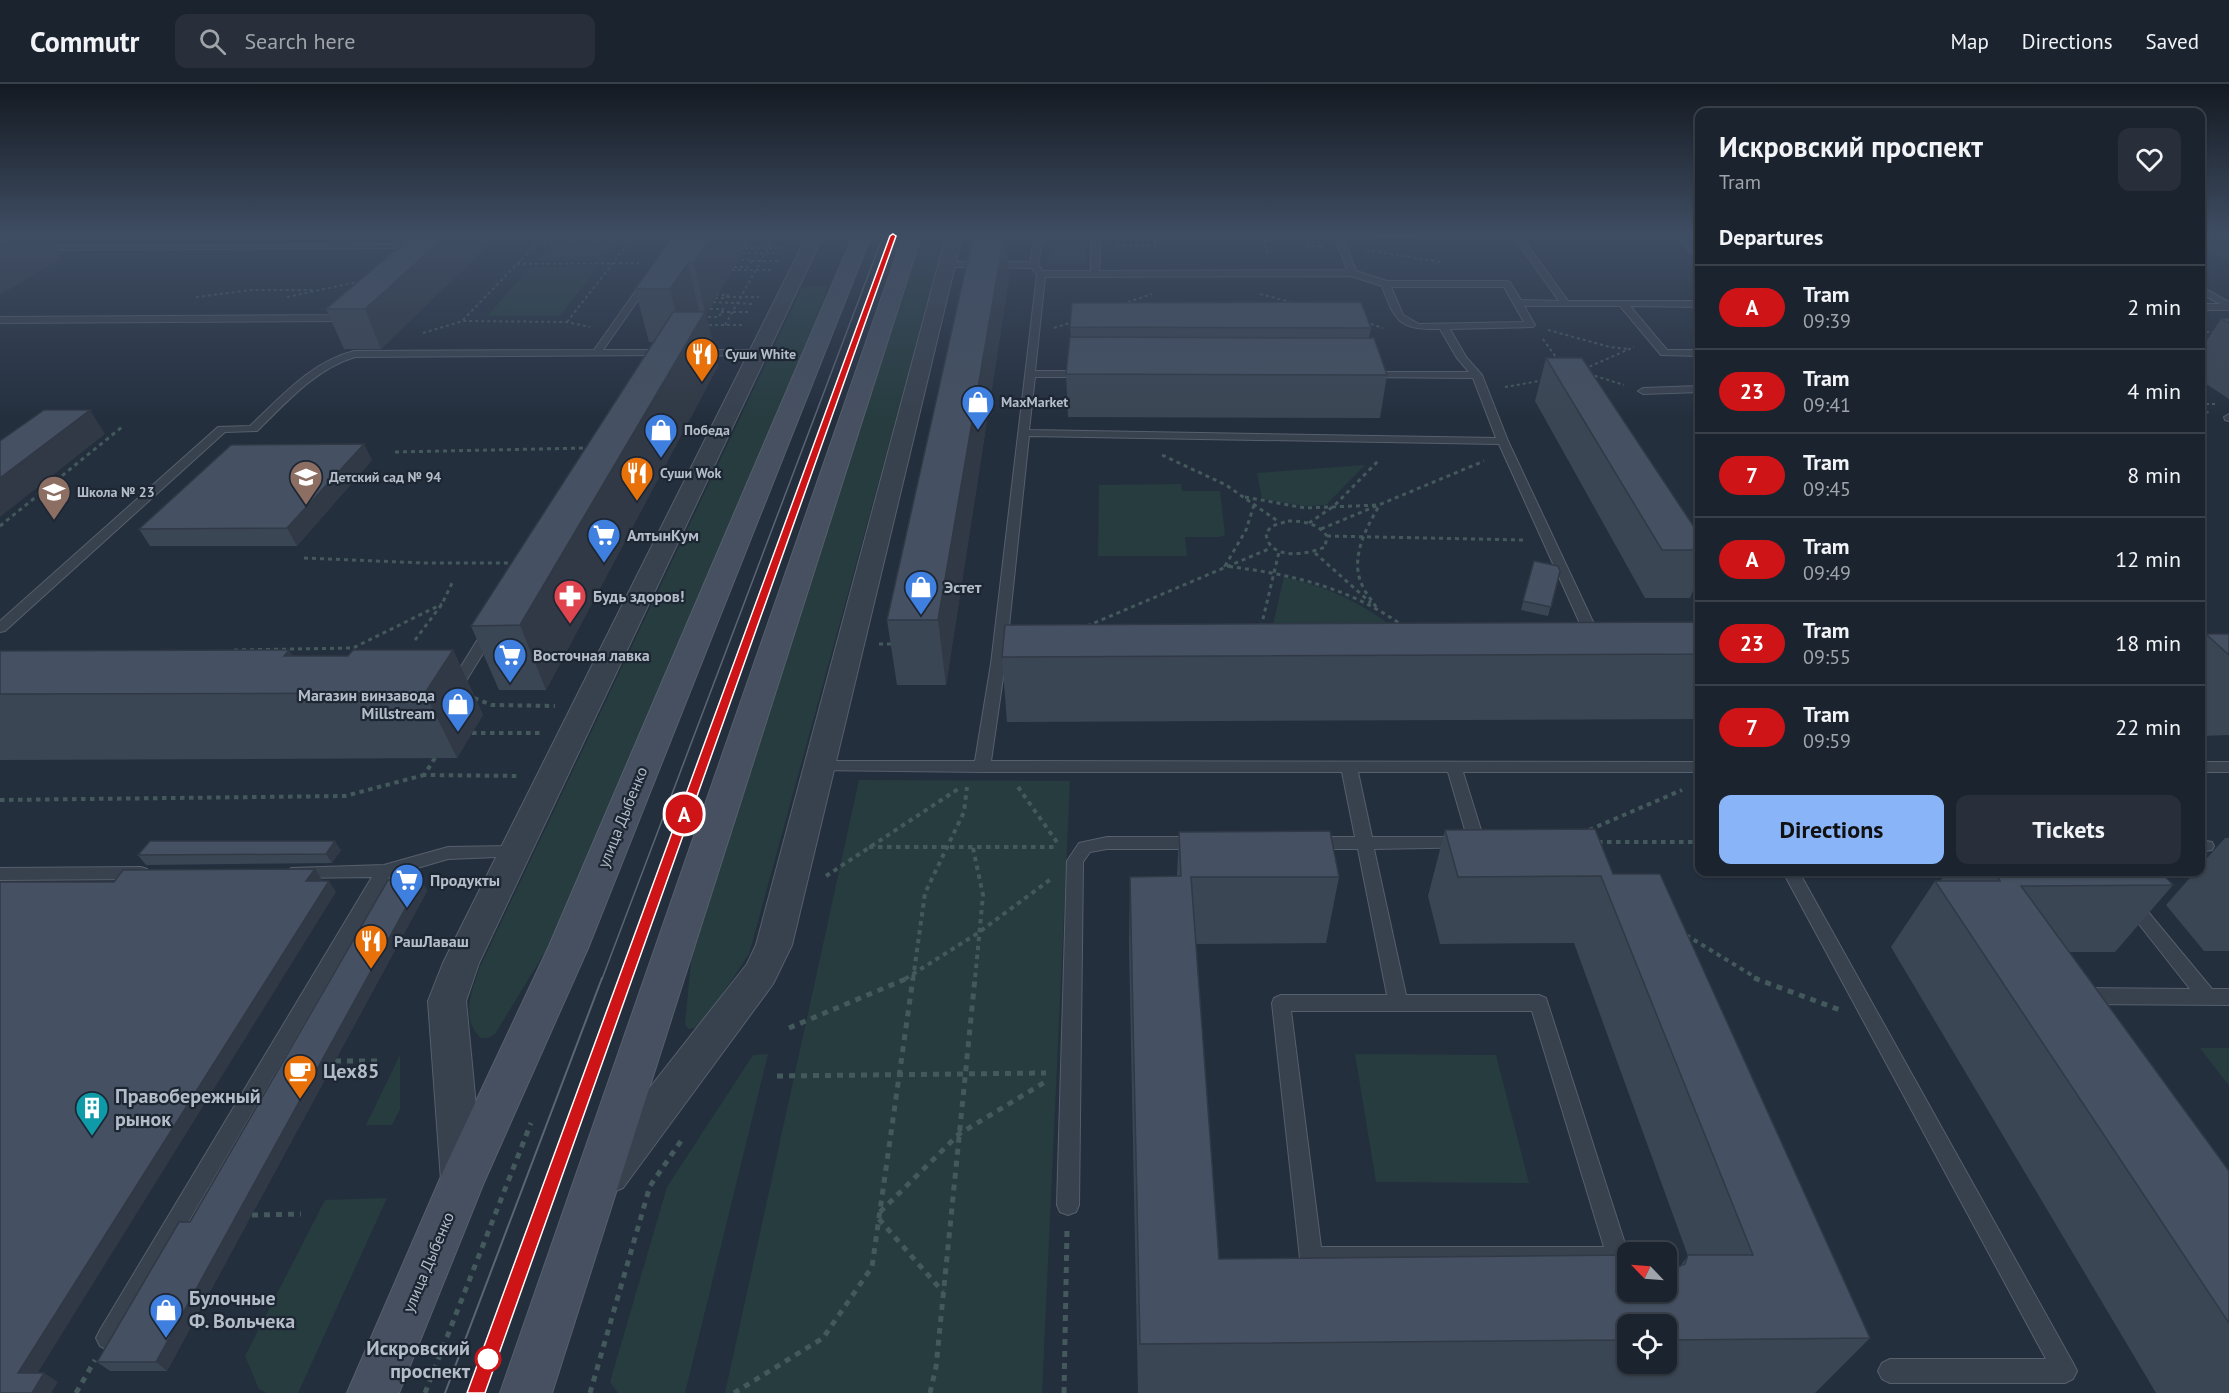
<!DOCTYPE html>
<html lang="en">
<head>
<meta charset="utf-8">
<style>
	:root { --surface:#1b232e; --page:#282f3a; --text:#f1f3f6; --muted:#a0a4aa; --line:#39404a; --accent:#8ab4f8 }
	body { margin:0; font-family:"PT Sans",sans-serif; background:var(--page); color:var(--text); height:100vh; display:flex; flex-direction:column; font-size:22px; white-space:nowrap }
	* { box-sizing:border-box; margin:0 }
	p { font-size:20px; color:var(--muted) }
	.icon { flex:none; width:33px; height:33px; fill:none; stroke:currentColor; stroke-width:2; stroke-linecap:round; stroke-linejoin:round }
	.map { position:relative; flex:1; overflow:hidden }
	.sheet { position:absolute; left:1695px; top:24px; width:510px; height:768px; display:flex; flex-direction:column; background:var(--surface); border-radius:12px; box-shadow:0 2px 4px #0004,0 0 0 2px var(--line) }
	.sheet>* { flex:none }
	.badge { padding:0 12px; border-radius:20px; font-size:21px; line-height:39px }
	.needle { width:39px; rotate:295deg }
	.fabs { position:absolute; left:1617px; top:1158px; display:grid; gap:12px }
	.fabs a { display:grid; place-items:center; width:60px; height:60px; border-radius:12px; background:var(--surface); box-shadow:0 2px 4px #0004,0 0 0 2px var(--line); font-size:30px }
	.map>.badge { position:absolute; translate:-50% -50%; box-shadow:0 0 0 3px #fff }
	h2 { padding:0 24px; font-size:22px; line-height:54px }
	.round { display:grid; place-items:center; flex:none; width:63px; height:63px; border-radius:12px; background:var(--page) }
	.head { display:flex; align-items:center; justify-content:space-between; height:102px; padding:0 24px }
	h1 { font-size:28px; font-weight:700; line-height:45px }
	.cta { display:flex; gap:12px; margin-top:auto; padding:12px 24px }
	.cta a { flex:1; height:69px; border-radius:12px; background:var(--accent); color:#111; font-size:24px; font-weight:700; line-height:69px; text-align:center }
	.cta a+a { background:var(--page); color:var(--text) }
	ul { padding:0; list-style:none }
	li { display:flex; align-items:center; gap:18px; height:84px; padding:0 24px; border-top:2px solid var(--line) }
	li div { flex:1 }
	li b { display:block; font-size:22px }
	li em { font-style:normal }
	li .badge { min-width:66px; font-weight:700; text-align:center }
	header { display:flex; align-items:center; gap:36px; box-sizing:border-box; height:84px; padding:0 30px; background:var(--surface); border-bottom:2px solid var(--line) }
	header strong { font-size:28px }
	nav { display:flex; gap:33px; margin-inline-start:auto; font-size:21px }
	.search { width:420px; height:54px; background:var(--page); display:flex; align-items:center; gap:15px; box-sizing:border-box; padding:0 21px; border-radius:12px; color:var(--muted); font-size:22px }
	.map>svg:first-child { display:block }
</style>
</head>
<body>
<header>
<strong>Commutr</strong>
<div class="search"><svg class="icon" aria-label="search" viewBox="0 0 24 24"><circle cx="10" cy="10" r="6"/><path d="M15 15l6 6"/></svg>Search here</div>
<nav><a>Map</a><a>Directions</a><a>Saved</a></nav>
</header>
<div class="map">
<svg width="2229" height="1309" viewBox="0 0 2229 1309">
	<rect width="100%" height="100%" fill="#242f3e"/>
	<!-- green -->
	<path fill="#263c3f" d="M920,152H946L749,870L703,939L696,944L688,945L685,940L693,857Z
		M2201,152H2222L2229,156V179L2201,164Z
		M1074,155H1087L1086,180H1048L1050,160H1073Z
		M551,161H614L602,176H537Z
		M599,182L560,232H487L531,183Z
		M827,202L823,221L550,860L495,950L488,954H481C460,936 472,907 479,885L802,203Z
		M1365,381L1326,421L1306,422L1262,415L1257,389Z
		M1181,400L1182,407H1220L1225,451L1219,453H1185L1187,472H1098L1099,401Z
		M1284,493C1328,503 1366,520 1400,549H1271Z
		M859,696L1070,697L1042,1309H725Z
		M2200,964H2229V1002Z
		M768,970L685,1309H618L610,1298L667,1103L753,971Z
		M1355,970L1496,971L1529,1099L1376,1098Z
		M400,971V1025L392,1041H366Z
		M387,1114L298,1309H267L259,1305L245,1272L325,1116Z"/>
	<g fill="none" stroke-linecap="round" stroke-linejoin="round">
		<!-- lane casing -->
		<g stroke="#565f6c" stroke-width="2">
			<path id="lane" d="M984,152H1101L1099,187L1347,186L1335,152H1343L1356,187L1387,197H1507L1510,198L1521,216L1559,217L1513,152H1521L1568,217H1700V223L1630,222L1667,266H1700V272L1661,271L1620,222H1524L1535,241L1533,243L1450,245L1466,273L1482,291L1508,357L1601,555L1594,559L1587,555L1499,360L1029,352L1005,580L991,677L1700,678V688H1463L1485,759L1483,763L1374,765L1406,911H1539L1546,914L1628,1169L1626,1182L1618,1185H1311L1303,1182L1300,1174L1272,919L1274,914L1281,911H1387L1358,765H1314L1308,763L1306,759L1308,755L1314,753H1355L1342,688H982L813,686L810,682L813,678L818,677H975L991,580L1037,190L1032,184L944,183L943,181L947,178H1030L1034,154H988ZM1043,154H1091V187H1043L1038,181ZM1351,192L1382,202C1395,238 1400,246 1440,245L1457,274L1469,288H1369L1365,289V293L1473,294L1496,354L1029,346L1035,293H1087L1092,290L1087,287H1035L1045,193ZM1391,203H1504L1524,238L1419,240L1403,231ZM1358,688H1448L1467,753H1372ZM1291,927H1532L1604,1163H1321Z
				M1674,152H1682L1700,169V176Z
				M417,160L418,162L414,164L0,166V162Z
				M648,193L652,196L603,266H665L670,269L668,271L355,273C315,285 286,319 257,347L225,348L5,547L0,548V537L218,343L250,342C282,312 311,278 354,267L594,266L645,194Z
				M2200,202L2229,218V226H2200V220H2220L2200,209Z
				M344,227L352,229L342,237L0,239V233L340,231Z
				M695,266H758L763,269L758,272L692,271L690,269Z
				M1700,302V308L1643,310L1638,307L1643,304Z
				M2229,330V337L2225,336L2224,333Z
				M491,541L498,545L461,605H446L444,602L446,599L452,597L486,542Z
				M2200,678H2229V688H2200Z
				M1107,753H1197L1203,755L1205,759L1203,763L1197,765H1107L1090,768L1083,778L1079,1121L1076,1128L1068,1131L1060,1128L1057,1121L1067,777L1079,759Z
				M2200,756L2212,758L2214,762L2212,766L2200,768Z
				M516,762L522,764L524,768L522,772L448,775L390,792L116,1262L108,1266L100,1262L96,1254L100,1246L372,793L297,794L291,792L289,788L291,784L384,781L448,763Z
				M141,783L147,785L149,789L147,793L141,795L0,796V784Z
				M1783,788H1799L2073,1279L2077,1287L2073,1295L2065,1299H1890L1882,1295L1878,1287L1882,1279L1890,1275H2046Z
				M2098,788H2115L2212,905H2229V921L2082,920L2075,917L2073,912L2075,907L2082,904L2190,905Z"/>
		</g>
		<!-- street casing -->
		<g stroke="#565f6c" stroke-width="2">
			<path id="street" d="M807,152H823L479,879L466,917L483,1096L477,1110L462,1116L447,1110L441,1096L428,917L443,879Z
				M946,152H962L792,861L773,900L623,1104L608,1110L593,1104L587,1090L593,1076L747,880L756,861Z"/>
		</g>
		<!-- secondary casing -->
		<g stroke="#565f6c" stroke-width="2">
			<path id="secondary" d="M853,152H871L589,862L485,1096L399,1309H347L446,1081L549,862Z
				M903,152H921L552,1309H500Z"/>
		</g>
		<!-- path-far3 -->
		<path stroke="#44595c" stroke-width="2" stroke-dasharray="3 3" stroke-linecap="butt" d="M1264,155L1267,169
			M538,158H629
			M1117,162H1156L1155,154L1320,158
			M1321,162H1305L1322,163
			M745,164H783
			M1366,166L1441,178
			M742,169H780
			M751,177H778
			M517,180L639,179
			M734,183H748L752,176H738
			M732,186H773
			M1260,210L1294,219
			M196,213L252,206H313
			M287,213L362,197
			M727,213H759
			M715,214H726L728,211H717
			M713,218L754,220
			M1122,220L1152,210
			M721,228H751
			M702,233H719L723,225H709
			M463,236L544,152
			M567,238L634,152
			M1365,238L1383,244
			M703,241H744
			M725,241L775,152
			M1054,244L1075,237
			M1548,246L1610,263L1628,265
			M2200,248H2215
			M423,249L463,237L567,238L590,243
			M1543,255L1558,276
			M1584,285L1634,263
			M1589,290L1624,301
			M1505,303L1545,296
			M2200,320H2216
			M2200,326L2210,329"/>
		<!-- path-far2 -->
		<path stroke="#44595c" stroke-width="3" stroke-dasharray="4 4" stroke-linecap="butt" d="M395,368L589,364
			M1162,371L1226,401L1279,438
			M1245,413L1305,424L1377,421
			M1254,421L1246,446L1225,482C1290,490 1349,503 1403,542
			M1288,437C1304,437 1317,439 1327,452L1325,463C1307,471 1268,477 1266,449L1272,442Z
			M1309,439L1334,422L1380,375
			M0,442L122,343
			M1321,445L1484,377
			M1327,452L1525,456
			M1315,469L1371,519
			M304,474L424,479H516
			M1376,523C1372,516 1366,510 1363,503C1349,476 1365,446 1379,422
			M1087,542L1271,464
			M1261,543L1279,468
			M415,556L442,520L453,497
			M879,560H895
			M234,566L353,564L442,520"/>
		<!-- path-far1 -->
		<path stroke="#44595c" stroke-width="4" stroke-dasharray="4.5 4.5" stroke-linecap="butt" d="M474,614L492,621L555,622
			M472,649H540
			M435,674L424,691L520,692
			M1018,703L1059,761
			M0,716L345,712L424,691
			M1589,746L1682,706
			M1598,758H1700
			M869,763H1056
			M973,764L983,811L975,895
			M826,792L958,705
			M1686,851L1758,895
			M905,895L978,849L1051,795
			M913,895L925,809L964,728L967,703"/>
		<!-- path -->
		<path stroke="#44595c" stroke-width="5" stroke-dasharray="6 6" stroke-linecap="butt" d="M1754,894L1840,926
			M789,944L908,894
			M335,977H379
			M777,992L1046,989
			M880,1128L959,1050L1045,998
			M252,1131L301,1130
			M879,1135L943,1208
			M76,1309L95,1276
			M425,1309L531,1039
			M590,1309L650,1102L683,1054
			M734,1309L823,1254L872,1183L913,894
			M930,1309L936,1283L975,894
			M1064,1309L1067,1145"/>
		<!-- lane -->
		<use href="#lane" fill="#38414e" fill-rule="evenodd"/>
		<!-- street -->
		<use href="#street" fill="#38414e" fill-rule="evenodd"/>
		<!-- secondary -->
		<use href="#secondary" fill="#465061" fill-rule="evenodd"/>
		<!-- tram-far1 -->
		<path stroke="#5a6575" stroke-width="1.5" d="M602,895L883,152
			M625,895L893,152"/>
		<!-- tram -->
		<path stroke="#5a6575" stroke-width="2" d="M445,1309L602,894
			M476,1309L626,894"/>
	</g>
	<!-- wall -->
	<path fill="#3b4654" fill-rule="evenodd" d="M390,152H497L381,265H344L326,225L395,166Z
		M673,152H752L706,231L718,282L546,606H499L471,542L653,258H649L635,205Z
		M973,152H1006L1009,194L946,601H897L887,536Z
		M1372,152H1422V153H1372Z
		M2229,234V315L2200,296V267L2221,235Z
		M1070,243L1371,244L1369,254L1387,291L1380,334L1068,333L1066,290L1071,253Z
		M1546,274L1700,452V490L1690,514H1645L1535,317Z
		M372,376L297,462H150L139,445Z
		M1534,477L1560,487L1548,532L1521,526Z
		M1700,538V635L1007,638L1002,573Z
		M2206,550H2229V651L2200,652V557Z
		M453,566L483,631L457,674L0,676V610L293,572H348Z
		M1445,746L1613,790L1870,1254L1815,1309H1138L1129,859L1130,793L1177,792L1179,748L1339,793L1326,859L1196,860L1219,1175L1628,1208L1680,1182L1688,1172L1574,859L1440,860L1428,812ZM1628,1240H1666V1280H1628Z
		M2225,754H2229V867H2204L2166,821L2195,788H2200V782Z
		M341,766L332,779L146,781L138,771Z
		M1947,788H2161L2173,801L2115,868H2069L2229,1087V1309H2156L1891,863L1935,797H1940Z
		M421,796L427,807L167,1287H110L97,1278L190,1138Z"/>
	<!-- shaded-wall -->
	<path fill="#303945" d="M14,152H50L62,174L0,211V160Z
		M446,152H497L381,265L365,225Z
		M712,152H752L706,231L718,282L546,606L520,541L705,228L694,179Z
		M1004,152H1006L1009,194L946,601L938,536Z
		M688,179L700,231L683,258L670,205Z
		M90,326L105,350L0,433V394Z
		M364,360L372,376L297,462L287,444Z
		M289,566L314,609L284,572Z
		M453,566L483,631L457,674L425,609Z
		M335,757L341,766L332,779L326,770Z
		M315,785L322,796L314,808L306,797Z
		M421,796L427,807L167,1287L156,1278Z
		M329,797L336,808L32,1298L18,1289Z
		M44,1289L58,1298L51,1309H32Z"/>
	<!-- building -->
	<path fill="#455162" stroke="#303945" stroke-width="1.5" d="M0,152H14L0,160Z
		M412,152H446L365,225H326Z
		M673,152H712L694,179H688L670,205H635Z
		M973,152H1004L938,536H887Z
		M1361,218L1371,244L1070,243L1072,219Z
		M673,228H705L520,541L471,542Z
		M2229,234V239L2221,235Z
		M1070,253L1374,254L1387,291L1066,290Z
		M1546,274H1582L1700,452V466H1662Z
		M44,326H90L0,394V357Z
		M364,360L287,444L139,445L231,361Z
		M1534,477L1558,482L1560,487L1551,523L1523,517Z
		M1700,538V570L1002,573L1005,541Z
		M2206,550H2229V571Z
		M289,566L284,572H348L353,566H453L425,609L0,610V567Z
		M1595,745L1613,790H1660L1870,1254L1666,1256V1240H1628V1256L1140,1260L1130,793L1181,792L1179,748L1330,747L1339,793H1191L1219,1175L1628,1171V1208H1666V1182L1676,1184L1685,1180L1688,1171H1753L1601,792L1458,793L1445,746Z
		M150,757H335L326,770L138,771Z
		M315,785L306,797H329L18,1289H44L32,1309H0V798H114L123,786Z
		M1994,788H2161L2173,801L2021,802L2229,1087V1239L1935,797H2000Z
		M388,796H421L156,1278H97L179,1138H190Z"/>
	<!-- sky -->
	<linearGradient id="sky" x2="0" y2="1"><stop stop-color="#141a22"/><stop offset="0.45" stop-color="#3f4d63"/><stop offset="1" stop-color="#3f4d63" stop-opacity="0"/></linearGradient>
	<rect width="2229" height="335" fill="url(#sky)"/>
	<!-- line -->
	<path fill="#ce1417" stroke="#fff" stroke-width="1.5" d="M893,150L896,152L485,1309H467L890,152Z"/>
	<!-- icons -->
	<defs>
		<g id="restaurant-pin" transform="scale(1.725)"><path d="M0 17L-7.5 6A9.5 9.5 0 1 1 7.5 6Z" fill="#e8710a" stroke="#1d2633"/><path d="M-5-6h1v4h1v-4h1v4h1v-4h1v5L-1.5 .5V6h-2V.5L-5-1ZM5-6V6H3V1.5H1.5Q1.5-4 5-6Z" fill="#fff"/></g>
		<g id="shop-pin" transform="scale(1.725)"><path d="M0 17L-7.5 6A9.5 9.5 0 1 1 7.5 6Z" fill="#3f7fe0" stroke="#1d2633"/><path d="M-5-2.5h2.3a2.7 3.5 0 0 1 5.4 0H5L5.5 6h-11ZM-1.5-2.5h3a1.5 2.3 0 0 0-3 0Z" fill="#fff"/></g>
		<g id="school-pin" transform="scale(1.725)"><path d="M0 17L-7.5 6A9.5 9.5 0 1 1 7.5 6Z" fill="#8d6e63" stroke="#1d2633"/><path d="M0-5L7-2L0 1L-7-2ZM-4 1L0 2.5L4 1V4Q0 6-4 4Z" fill="#fff"/></g>
		<g id="supermarket-pin" transform="scale(1.725)"><path d="M0 17L-7.5 6A9.5 9.5 0 1 1 7.5 6Z" fill="#3f7fe0" stroke="#1d2633"/><path d="M-6-5.5h2.5l.6 2H6L4.5 2H-2.5L-4.4-4H-6ZM-1.5 3.2a1.3 1.3 0 1 0 .1 0ZM3 3.2a1.3 1.3 0 1 0 .1 0Z" fill="#fff"/></g>
		<g id="pharmacy-pin" transform="scale(1.725)"><path d="M0 17L-7.5 6A9.5 9.5 0 1 1 7.5 6Z" fill="#e0444e" stroke="#1d2633"/><path d="M-2-6h4v4h4v4h-4v4h-4v-4h-4v-4h4Z" fill="#fff"/></g>
		<g id="cafe-pin" transform="scale(1.725)"><path d="M0 17L-7.5 6A9.5 9.5 0 1 1 7.5 6Z" fill="#e8710a" stroke="#1d2633"/><path d="M-5.5-4.5H6V0H3Q3 3.5 0 3.5H-2.5Q-5.5 3.5-5.5 0ZM3-3.2v2h1.7v-2ZM-6 4.5H4V6H-6Z" fill="#fff"/></g>
		<g id="building-pin" transform="scale(1.725)"><path d="M0 17L-7.5 6A9.5 9.5 0 1 1 7.5 6Z" fill="#0f9aa8" stroke="#1d2633"/><path d="M-4-6H4V6H1V3H-1V6H-4ZM-2.5-4.3h1.7v1.8h-1.7ZM.8-4.3h1.7v1.8H.8ZM-2.5-1h1.7V.8h-1.7ZM.8-1h1.7V.8H.8Z" fill="#fff"/></g>
	</defs>
	<g fill-rule="evenodd">
		<use href="#restaurant-pin" x="702" y="270"/>
		<use href="#shop-pin" x="978" y="318"/>
		<use href="#shop-pin" x="661" y="346"/>
		<use href="#restaurant-pin" x="637" y="389"/>
		<use href="#school-pin" x="306" y="393"/>
		<use href="#school-pin" x="54" y="408"/>
		<use href="#supermarket-pin" x="604" y="451"/>
		<use href="#shop-pin" x="921" y="503"/>
		<use href="#pharmacy-pin" x="570" y="512"/>
		<use href="#supermarket-pin" x="510" y="571"/>
		<use href="#shop-pin" x="458" y="620"/>
		<use href="#supermarket-pin" x="407" y="796"/>
		<use href="#restaurant-pin" x="371" y="857"/>
		<use href="#cafe-pin" x="300" y="987"/>
		<use href="#building-pin" x="92" y="1024"/>
		<use href="#shop-pin" x="166" y="1226"/>
	</g>
	<!-- markers -->
	<circle fill="#fff" stroke="#ce1417" stroke-width="3" cx="488" cy="1275" r="12"/>
	<g text-anchor="middle" stroke-width="4.5" stroke-linejoin="round" paint-order="stroke">
		<!-- far-poi labels -->
		<g font-size="14" font-weight="bold" fill="#b4bcc9" stroke="#1d2633" text-anchor="start">
			<text x="725" y="275">Суши White</text>
			<text x="1001" y="323">MaxMarket</text>
			<text x="684" y="351">Победа</text>
			<text x="660" y="394">Суши Wok</text>
			<text x="329" y="398">Детский сад № 94</text>
			<text x="77" y="413">Школа № 23</text>
		</g>
		<!-- poi labels -->
		<g font-size="16" font-weight="bold" fill="#b4bcc9" stroke="#1d2633" text-anchor="start">
			<text x="627" y="457">АлтынКум</text>
			<text x="944" y="509">Эстет</text>
			<text x="593" y="518">Будь здоров!</text>
			<text x="533" y="577">Восточная лавка</text>
			<text x="435" y="617" text-anchor="end">Магазин винзавода<tspan x="435" dy="18">Millstream</tspan></text>
			<text x="430" y="802">Продукты</text>
			<text x="394" y="863">РашЛаваш</text>
		</g>
		<!-- street labels -->
		<g font-size="16" fill="#b4bcc9" stroke="#1d2633">
			<text transform="translate(622 733) rotate(-68)" y="6">улица Дыбенко</text>
			<text transform="translate(428 1178) rotate(-67)" y="6">улица Дыбенко</text>
		</g>
		<!-- near-poi labels -->
		<g font-size="20" font-weight="bold" fill="#b4bcc9" stroke="#1d2633" text-anchor="start">
			<text x="323" y="994">Цех85</text>
			<text x="115" y="1019">Правобережный<tspan x="115" dy="23">рынок</tspan></text>
			<text x="189" y="1221">Булочные<tspan x="189" dy="23">Ф. Вольчека</tspan></text>
		</g>
		<!-- near-stop labels -->
		<g font-size="20" font-weight="bold" fill="#b4bcc9" stroke="#1d2633" text-anchor="end">
			<text x="470" y="1271">Искровский<tspan x="470" dy="23">проспект</tspan></text>
		</g>
	</g>
</svg>
<div class="fabs">
<a><svg class="needle" viewBox="-14 -14 28 28"><path d="M0-13l5 13h-10z" fill="#e53935"/><path d="M0 13l5-13h-10z" fill="#a0a4aa"/></svg></a>
<a><svg class="icon" aria-label="locate" viewBox="0 0 24 24"><circle cx="12" cy="12" r="6"/><path d="M12 2v4M12 18v4M2 12h4M18 12h4"/></svg></a>
</div>
<b class="badge" style="left:684px;top:730px;background:#ce1417;color:#fff">А</b>
<section class="sheet">
<div class="head"><div><h1>Искровский проспект</h1><p>Tram</p></div><a class="round"><svg class="icon" aria-label="heart" viewBox="0 0 24 24"><path d="M12 20l-8-8c-3-5 5-10 8-4 3-6 11-1 8 4z"/></svg></a></div>
<h2>Departures</h2>
<ul>
<li><span class="badge" style="background:#ce1417;color:#fff">А</span><div><b>Tram</b><p>09:39</p></div><em>2 min</em></li>
<li><span class="badge" style="background:#ce1417;color:#fff">23</span><div><b>Tram</b><p>09:41</p></div><em>4 min</em></li>
<li><span class="badge" style="background:#ce1417;color:#fff">7</span><div><b>Tram</b><p>09:45</p></div><em>8 min</em></li>
<li><span class="badge" style="background:#ce1417;color:#fff">А</span><div><b>Tram</b><p>09:49</p></div><em>12 min</em></li>
<li><span class="badge" style="background:#ce1417;color:#fff">23</span><div><b>Tram</b><p>09:55</p></div><em>18 min</em></li>
<li><span class="badge" style="background:#ce1417;color:#fff">7</span><div><b>Tram</b><p>09:59</p></div><em>22 min</em></li>
</ul>
<div class="cta"><a>Directions</a><a>Tickets</a></div>
</section>
</div>
</body>
</html>
